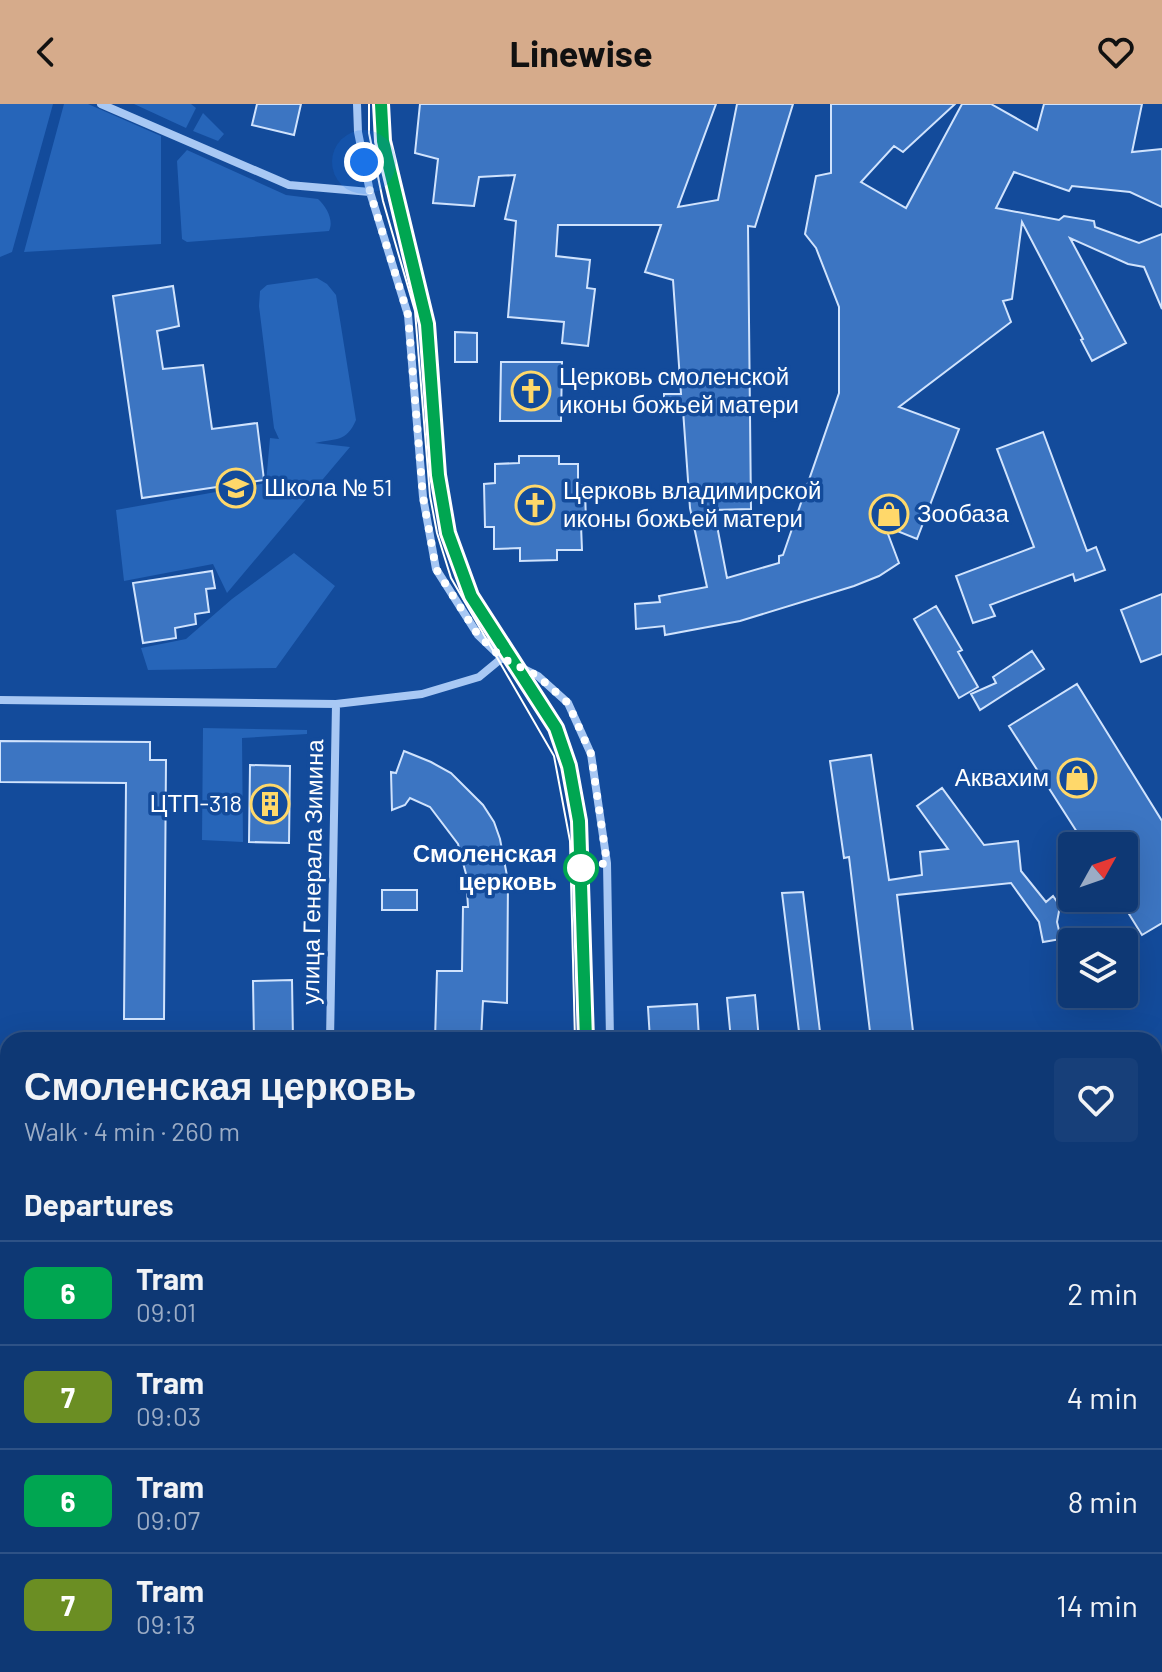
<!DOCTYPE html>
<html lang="en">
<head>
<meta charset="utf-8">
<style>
	:root { --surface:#0e3874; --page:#173f79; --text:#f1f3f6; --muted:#9bacc5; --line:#2e5286; --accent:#d6ab8b }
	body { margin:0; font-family:Barlow,sans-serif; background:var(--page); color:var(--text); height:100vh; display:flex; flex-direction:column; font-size:30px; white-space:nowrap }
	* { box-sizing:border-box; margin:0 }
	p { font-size:26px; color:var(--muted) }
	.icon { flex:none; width:44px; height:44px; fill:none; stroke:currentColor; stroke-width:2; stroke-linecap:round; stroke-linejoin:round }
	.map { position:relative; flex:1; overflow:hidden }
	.sheet { position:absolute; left:0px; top:928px; width:1162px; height:640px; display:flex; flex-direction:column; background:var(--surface); border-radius:24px 24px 0 0; box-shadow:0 8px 32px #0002,0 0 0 2px var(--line) }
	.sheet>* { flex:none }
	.badge { padding:0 16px; border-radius:12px; font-size:28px; line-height:52px }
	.needle { width:52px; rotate:50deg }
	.tools { position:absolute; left:1058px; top:728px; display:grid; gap:16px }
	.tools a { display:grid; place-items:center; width:80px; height:80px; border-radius:8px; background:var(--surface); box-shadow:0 8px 32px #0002,0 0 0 2px var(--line); font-size:40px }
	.you { position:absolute; width:40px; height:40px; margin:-20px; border:6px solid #fff; border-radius:50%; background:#1a73e8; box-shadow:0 0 0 12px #1a73e833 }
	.map>.badge { position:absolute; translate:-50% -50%; box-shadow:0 0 0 4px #fff }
	h2 { padding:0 24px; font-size:30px; line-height:72px }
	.round { display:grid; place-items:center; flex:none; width:84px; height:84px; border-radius:8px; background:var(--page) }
	.headline { display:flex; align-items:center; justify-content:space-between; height:136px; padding:0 24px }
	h1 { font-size:38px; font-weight:700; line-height:60px }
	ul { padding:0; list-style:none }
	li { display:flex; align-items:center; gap:24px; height:104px; padding:0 24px; border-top:2px solid var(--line) }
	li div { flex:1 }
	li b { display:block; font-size:30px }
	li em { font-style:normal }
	li .badge { min-width:88px; font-weight:700; text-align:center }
	header { display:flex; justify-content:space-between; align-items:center; height:104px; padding:0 24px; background:var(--accent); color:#111; font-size:36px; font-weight:700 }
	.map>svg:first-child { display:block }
</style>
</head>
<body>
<header><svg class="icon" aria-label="back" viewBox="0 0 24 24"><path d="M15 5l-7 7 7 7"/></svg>Linewise<svg class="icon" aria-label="heart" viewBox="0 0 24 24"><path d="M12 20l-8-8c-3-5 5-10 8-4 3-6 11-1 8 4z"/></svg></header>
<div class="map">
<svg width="1162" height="1568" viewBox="0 0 1162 1568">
	<rect width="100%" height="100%" fill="#134b9b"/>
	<!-- green -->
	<path fill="#2665b9" d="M0,0H53L12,148L0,153Z
		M64,0H88L161,32V140L24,148Z
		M134,0H191L196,4L186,24Z
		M203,9L224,30L218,37L193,27Z
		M187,46L286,91L318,95C327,103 334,117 329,127L187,138L182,135L177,57Z
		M317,174L327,180L336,191L356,316C346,339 336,334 315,339L350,343L227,489L213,460L124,477L116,406L266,379L270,334L279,335L274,324L259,202L260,187L267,181Z
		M294,449L335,482L276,564L148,566L141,544L186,535L232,495Z
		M203,624L307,626V630L242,634L243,738L202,736Z"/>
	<!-- building -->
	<path fill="#3c75c2" stroke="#d0e3fd" stroke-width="2" d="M257,0H301L294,31L252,21Z
		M420,0H716L678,103L718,96L737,0H793L755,123L748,122L751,405L714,406L727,474L779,459V452L783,451L839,289V203L816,144L805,130L816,72L831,69V0H955L903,48L894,42L861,78L906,104L962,0H991L1037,26L1044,0H1142L1132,48L1162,45V103L1130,88L1072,82L1069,87L1014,68L996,104L1059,116L1064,112L1094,117L1095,123L1139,139L1162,130V205L1144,163L1128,160L1070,134L1126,239L1092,257L1081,236L1083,235L1022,118L1012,195L1003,197L1011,218L899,303L959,325L917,435L885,422L899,459L879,472L854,482L740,517L665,531L664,522L636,525L635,500L660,498L659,492L707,483L690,404L683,306H664V290H681L673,176L645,168L661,121H558L556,152L590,156L587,184L595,185L588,242L562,239L564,218L508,213L516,117L505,115L515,71L479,73L474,102L433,99L438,55L415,49Z
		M173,182L179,222L157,227L163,265L203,261L212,325L257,319L264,376L142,394L113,192Z
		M455,228L477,229V258H455Z
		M501,258H562L561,317H500Z
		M1043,328L1087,447L1096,443L1105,466L1075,477L1073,470L990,501L995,512L973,519L956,472L1034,443L997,345Z
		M519,352H559V360H578V381H585L586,421H581L582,446H557V456L520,457V444L494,445V423H485L484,380L495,379V360L519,359Z
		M212,467L215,484L206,485L209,508L195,510L196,520L175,524L176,534L143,539L133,479Z
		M1162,490V550L1141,558L1121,506Z
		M936,502L962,546L958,548L978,583L959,594L914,515Z
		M1032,547L1044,565L980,606L971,590L996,579L993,573Z
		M1077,580L1162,717V819L1142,831L1124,802V742H1086L1009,622Z
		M0,637L150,638V656H166L164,915H124L126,679L0,678Z
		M404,647L431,658L451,669L483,701L494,718L500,735L508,777L507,899L483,897L481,936H435L437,867H462L463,803H468L466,770L458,740L430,703L410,694L405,701L392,706L391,668L396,669Z
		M871,651L889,776L922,771L920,748L948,745L917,702L942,684L984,741L1018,737L1021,767L1046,798L1053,792L1060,802L1057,818L1061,835L1043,838L1039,818L1011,779L897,791L914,936H871L849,753L844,754L830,657Z
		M250,661L290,662L289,739L249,738Z
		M382,786H417V806H382Z
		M803,788L821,936H800L782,789Z
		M292,876L293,936H254L253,877Z
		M755,891L759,936H731L727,894Z
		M697,900L699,935L650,936L648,903Z"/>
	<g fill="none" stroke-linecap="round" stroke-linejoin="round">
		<!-- minor -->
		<path stroke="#a8c8f4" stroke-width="8" d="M101,0L289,81L370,88
			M357,0L358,28L370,88L408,211L423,393L436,465L478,531L502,554L538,572L568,599L591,650L607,759L610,936
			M0,596L336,600L422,590L479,573L502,554
			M330,936L336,600
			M325,1568V1560
			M631,1568V1560"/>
		<!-- tram -->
		<path stroke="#fff" stroke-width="2" d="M369,0V29L383,97L415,207L430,392L437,429L451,474L554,652L570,737L575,936
			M381,0L383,37L418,178
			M451,436L474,495
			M509,549L556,624L569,662L575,696
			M588,1560V1568
			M600,1568V1560"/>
	</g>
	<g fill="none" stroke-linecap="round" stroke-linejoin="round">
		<!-- line casing -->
		<g stroke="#fff" stroke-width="18">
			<path id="line" d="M381,0L383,37L427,220L438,371L448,429L471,492L556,624L569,662L579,717L586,936"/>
		</g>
		<!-- line -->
		<use href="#line" stroke="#00a651" stroke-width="12"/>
		<!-- walk -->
		<path stroke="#fff" stroke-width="8" stroke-dasharray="0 14.4" d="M364,58L370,88L408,211L423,393L436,465L478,531L502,554L538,572L568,599L591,650L607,759L581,764"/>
	</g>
	<!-- icons -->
	<defs>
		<g id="church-ring" transform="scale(2)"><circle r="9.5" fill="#134b9b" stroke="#ffd86a" stroke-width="1.5"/><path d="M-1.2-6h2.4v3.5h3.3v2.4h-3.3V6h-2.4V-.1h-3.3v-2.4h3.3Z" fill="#ffd86a"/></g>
		<g id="school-ring" transform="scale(2)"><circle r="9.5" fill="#134b9b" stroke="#ffd86a" stroke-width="1.5"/><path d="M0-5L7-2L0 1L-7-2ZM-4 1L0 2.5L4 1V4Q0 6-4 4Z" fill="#ffd86a"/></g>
		<g id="shop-ring" transform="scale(2)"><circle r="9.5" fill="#134b9b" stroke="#ffd86a" stroke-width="1.5"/><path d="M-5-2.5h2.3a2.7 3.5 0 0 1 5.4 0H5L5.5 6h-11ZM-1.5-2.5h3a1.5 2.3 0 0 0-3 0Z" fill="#ffd86a"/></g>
		<g id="building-ring" transform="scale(2)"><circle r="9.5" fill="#134b9b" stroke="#ffd86a" stroke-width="1.5"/><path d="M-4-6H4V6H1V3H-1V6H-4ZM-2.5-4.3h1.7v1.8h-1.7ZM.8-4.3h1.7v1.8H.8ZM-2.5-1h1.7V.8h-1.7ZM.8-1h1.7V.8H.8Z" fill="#ffd86a"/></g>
	</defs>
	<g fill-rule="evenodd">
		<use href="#church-ring" x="531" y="287"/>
		<use href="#school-ring" x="236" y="384"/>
		<use href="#church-ring" x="535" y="401"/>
		<use href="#shop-ring" x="889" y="410"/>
		<use href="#shop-ring" x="1077" y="674"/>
		<use href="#building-ring" x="270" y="700"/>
	</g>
	<!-- markers -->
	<circle fill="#fff" stroke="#00a651" stroke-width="4" cx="581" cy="764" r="16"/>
	<g text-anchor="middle" stroke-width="7" stroke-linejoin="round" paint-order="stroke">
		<!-- poi labels -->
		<g font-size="24" fill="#fff" stroke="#134b9b" text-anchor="start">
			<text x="559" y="281">Церковь смоленской<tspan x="559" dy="28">иконы божьей матери</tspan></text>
			<text x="264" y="392">Школа № 51</text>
			<text x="563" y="395">Церковь владимирской<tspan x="563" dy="28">иконы божьей матери</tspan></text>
			<text x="917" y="418">Зообаза</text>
			<text x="1049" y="682" text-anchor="end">Аквахим</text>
			<text x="242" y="708" text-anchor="end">ЦТП-318</text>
		</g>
		<!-- stop labels -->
		<g font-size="24" font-weight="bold" fill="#fff" stroke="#134b9b" text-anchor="end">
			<text x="557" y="758">Смоленская<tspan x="557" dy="28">церковь</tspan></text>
		</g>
		<!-- street labels -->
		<g font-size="24" fill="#fff" stroke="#134b9b">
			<text transform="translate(313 768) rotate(-89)" y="8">улица Генерала Зимина</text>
		</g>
	</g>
</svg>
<div class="tools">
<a><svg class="needle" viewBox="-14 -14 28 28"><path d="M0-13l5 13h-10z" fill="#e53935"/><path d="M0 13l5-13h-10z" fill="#9bacc5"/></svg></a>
<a><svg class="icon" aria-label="layers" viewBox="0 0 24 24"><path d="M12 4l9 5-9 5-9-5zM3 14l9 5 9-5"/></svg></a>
</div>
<div class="you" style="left:364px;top:58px"></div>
<section class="sheet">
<div class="headline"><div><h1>Смоленская церковь</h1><p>Walk · 4 min · 260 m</p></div><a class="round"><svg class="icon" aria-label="heart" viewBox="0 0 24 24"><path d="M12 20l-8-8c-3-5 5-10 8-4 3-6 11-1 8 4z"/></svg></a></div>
<h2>Departures</h2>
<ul>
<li><span class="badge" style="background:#00a651;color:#fff">6</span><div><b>Tram</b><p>09:01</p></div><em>2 min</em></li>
<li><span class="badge" style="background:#6b8e23;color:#fff">7</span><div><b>Tram</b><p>09:03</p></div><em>4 min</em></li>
<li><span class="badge" style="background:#00a651;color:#fff">6</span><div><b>Tram</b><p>09:07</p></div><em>8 min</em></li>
<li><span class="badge" style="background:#6b8e23;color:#fff">7</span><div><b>Tram</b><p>09:13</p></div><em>14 min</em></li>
</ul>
</section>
</div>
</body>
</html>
